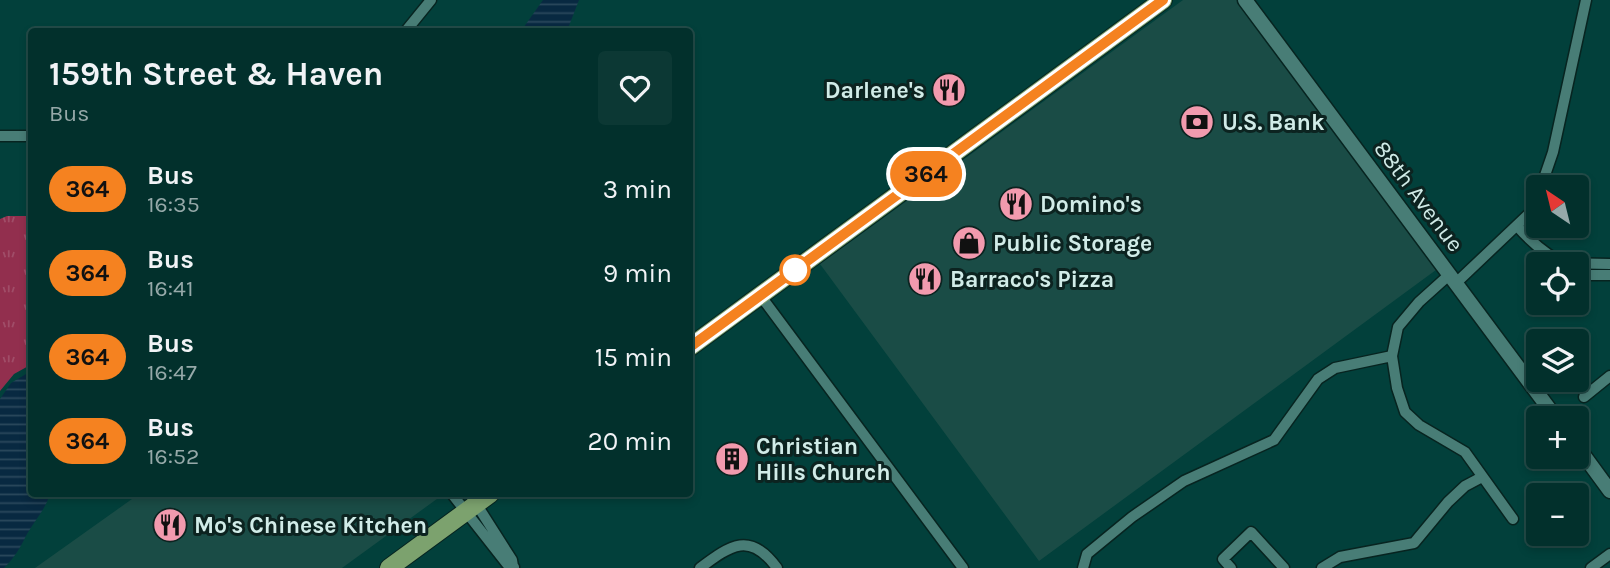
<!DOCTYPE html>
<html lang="en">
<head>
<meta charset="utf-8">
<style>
	:root { --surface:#02302c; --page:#0c3834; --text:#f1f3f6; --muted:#96a9a9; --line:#234b48 }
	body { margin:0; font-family:Karla,sans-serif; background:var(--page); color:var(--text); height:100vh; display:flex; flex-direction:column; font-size:26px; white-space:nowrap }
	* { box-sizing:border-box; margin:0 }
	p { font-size:23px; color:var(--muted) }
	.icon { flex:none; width:38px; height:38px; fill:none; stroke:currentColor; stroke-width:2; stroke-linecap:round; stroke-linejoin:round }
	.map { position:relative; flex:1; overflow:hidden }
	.panel { position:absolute; left:28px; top:28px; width:665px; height:469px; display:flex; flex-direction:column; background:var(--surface); border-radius:7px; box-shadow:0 4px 10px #0003,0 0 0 2px var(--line) }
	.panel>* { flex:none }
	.badge { padding:0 14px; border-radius:23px; font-size:24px; line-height:46px }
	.needle { width:46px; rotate:325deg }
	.buttons { position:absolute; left:1526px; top:175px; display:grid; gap:14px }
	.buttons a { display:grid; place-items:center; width:63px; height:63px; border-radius:7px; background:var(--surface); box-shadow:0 4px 10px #0003,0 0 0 2px var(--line); font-size:35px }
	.map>.badge { position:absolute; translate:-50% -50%; box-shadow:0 0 0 4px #fff }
	.round { display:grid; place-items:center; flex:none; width:74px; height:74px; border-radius:7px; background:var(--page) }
	.head { display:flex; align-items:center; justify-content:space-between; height:119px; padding:0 21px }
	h1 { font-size:33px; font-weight:700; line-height:52px }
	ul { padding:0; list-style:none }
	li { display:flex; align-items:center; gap:21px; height:84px; padding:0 21px }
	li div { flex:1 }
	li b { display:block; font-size:26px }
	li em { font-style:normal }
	li .badge { min-width:77px; font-weight:700; text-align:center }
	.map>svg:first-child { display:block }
</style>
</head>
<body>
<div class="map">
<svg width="1610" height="568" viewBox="0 0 1610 568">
	<defs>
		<pattern id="grass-tufts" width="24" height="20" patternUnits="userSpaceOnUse" patternTransform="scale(1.75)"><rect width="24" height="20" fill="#922f4e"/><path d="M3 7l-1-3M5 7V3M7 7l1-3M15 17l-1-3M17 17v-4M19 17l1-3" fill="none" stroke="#a04d68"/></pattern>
		<pattern id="water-rules" width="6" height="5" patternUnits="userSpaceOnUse" patternTransform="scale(1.75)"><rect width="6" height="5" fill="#082941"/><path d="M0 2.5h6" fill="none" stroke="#2b485c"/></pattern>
	</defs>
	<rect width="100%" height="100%" fill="#02403b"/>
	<!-- built -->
	<path fill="#1a4c46" d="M1183,0H1241L1440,267L1039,561L820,264Z
		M139,494H440L441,496L342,568H35Z"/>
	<!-- grass -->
	<path fill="url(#grass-tufts)" d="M7,216H31L32,364L14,374L0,391V219Z"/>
	<!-- water -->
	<path fill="url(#water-rules)" d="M543,0H579L567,31H521Z
		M31,371L32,494H50C45,510 35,520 27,534C20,548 15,557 4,568H0V399L11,383Z"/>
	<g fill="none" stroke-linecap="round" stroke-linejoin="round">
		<!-- minor casing -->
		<g stroke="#072420" stroke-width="13">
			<path id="minor" d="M405,32L431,0
				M0,136H32
				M1541,187L1553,152L1586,0
				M1517,226C1531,242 1545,254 1564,264
				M1560,263L1610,264
				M1577,271L1586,275H1610
				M1449,275L1419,302L1398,327L1392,356L1397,388L1405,412L1419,425L1465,452L1513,519
				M1456,283L1534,209L1538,195
				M760,295L963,568
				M1584,397L1610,376
				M452,494L507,564L514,567
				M470,494L512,560L513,566
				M700,568C731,545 750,531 777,568
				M1083,568L1087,554L1132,517L1184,481L1274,440L1318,379L1335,368L1392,356
				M1231,568L1223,559L1251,532L1284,568
				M1322,568L1340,557L1414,543L1448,502L1465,486L1482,477
				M1591,568L1610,554"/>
		</g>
		<!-- tertiary casing -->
		<g stroke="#072420" stroke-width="17">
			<path id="tertiary" d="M1245,0L1556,418
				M1577,446L1610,491"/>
		</g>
		<!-- primary casing -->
		<g stroke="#072420" stroke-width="20">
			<path id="primary" d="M690,347L1163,0
				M389,568L490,494"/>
		</g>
		<!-- minor -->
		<use href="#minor" stroke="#487d76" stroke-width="10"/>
		<!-- tertiary -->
		<use href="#tertiary" stroke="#487d76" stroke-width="14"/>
		<!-- primary -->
		<use href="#primary" stroke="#7ca26e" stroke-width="18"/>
	</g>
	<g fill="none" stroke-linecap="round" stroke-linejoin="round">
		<!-- line casing -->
		<g stroke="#fff" stroke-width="16">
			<path id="line" d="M690,347L1163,0"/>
		</g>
		<!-- line -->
		<use href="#line" stroke="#f58220" stroke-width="10"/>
	</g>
	<!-- icons -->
	<defs>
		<g id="restaurant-disc" transform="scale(1.75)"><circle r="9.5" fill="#f29aae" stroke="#0c2320"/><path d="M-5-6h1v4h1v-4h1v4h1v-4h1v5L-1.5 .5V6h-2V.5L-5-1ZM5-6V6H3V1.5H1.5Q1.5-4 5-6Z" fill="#111"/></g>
		<g id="bank-disc" transform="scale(1.75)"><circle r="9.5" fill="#f29aae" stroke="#0c2320"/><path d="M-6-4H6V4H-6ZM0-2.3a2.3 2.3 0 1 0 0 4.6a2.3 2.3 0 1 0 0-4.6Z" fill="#111"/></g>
		<g id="shop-disc" transform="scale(1.75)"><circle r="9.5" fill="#f29aae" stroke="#0c2320"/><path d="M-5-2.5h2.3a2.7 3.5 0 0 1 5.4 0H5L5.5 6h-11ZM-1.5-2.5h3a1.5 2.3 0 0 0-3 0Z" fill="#111"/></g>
		<g id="building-disc" transform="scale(1.75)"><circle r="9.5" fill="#f29aae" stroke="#0c2320"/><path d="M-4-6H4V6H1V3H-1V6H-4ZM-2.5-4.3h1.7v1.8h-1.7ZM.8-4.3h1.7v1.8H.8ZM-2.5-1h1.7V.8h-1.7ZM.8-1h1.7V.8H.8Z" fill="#111"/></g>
	</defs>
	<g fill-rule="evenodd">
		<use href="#restaurant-disc" x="949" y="90"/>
		<use href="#bank-disc" x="1197" y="122"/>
		<use href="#restaurant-disc" x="1016" y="204"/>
		<use href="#shop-disc" x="969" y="243"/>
		<use href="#restaurant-disc" x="925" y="279"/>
		<use href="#building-disc" x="732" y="459"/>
		<use href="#restaurant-disc" x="170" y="525"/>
	</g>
	<!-- markers -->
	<circle fill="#fff" stroke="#f58220" stroke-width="3.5" cx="795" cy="270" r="14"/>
	<g text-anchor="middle" stroke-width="6" stroke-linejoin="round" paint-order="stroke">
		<!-- poi labels -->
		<g font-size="23" font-weight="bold" fill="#d1ece8" stroke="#0c2320" text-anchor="start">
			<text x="925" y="98" text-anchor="end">Darlene's</text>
			<text x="1222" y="130">U.S. Bank</text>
			<text x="1040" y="212">Domino's</text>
			<text x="993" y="251">Public Storage</text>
			<text x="950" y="287">Barraco's Pizza</text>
			<text x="756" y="454">Christian<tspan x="756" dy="26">Hills Church</tspan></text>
			<text x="194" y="533">Mo's Chinese Kitchen</text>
		</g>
		<!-- street labels -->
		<g font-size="23" fill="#d1ece8" stroke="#0c2320">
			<text transform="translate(1419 196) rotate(53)" y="8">88th Avenue</text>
		</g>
	</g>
</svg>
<div class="buttons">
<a><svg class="needle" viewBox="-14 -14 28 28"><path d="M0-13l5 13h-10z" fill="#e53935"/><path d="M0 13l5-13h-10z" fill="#96a9a9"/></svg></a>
<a><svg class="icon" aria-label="locate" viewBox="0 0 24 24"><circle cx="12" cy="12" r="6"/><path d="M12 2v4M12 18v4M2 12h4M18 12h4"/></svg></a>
<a><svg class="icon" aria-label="layers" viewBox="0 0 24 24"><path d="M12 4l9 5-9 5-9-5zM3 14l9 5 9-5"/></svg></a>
<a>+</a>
<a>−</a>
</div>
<b class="badge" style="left:926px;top:174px;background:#f58220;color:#111">364</b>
<section class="panel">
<div class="head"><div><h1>159th Street &amp; Haven</h1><p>Bus</p></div><a class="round"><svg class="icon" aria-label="heart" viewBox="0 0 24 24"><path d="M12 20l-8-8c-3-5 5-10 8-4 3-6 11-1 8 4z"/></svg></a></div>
<ul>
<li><span class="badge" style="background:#f58220;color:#111">364</span><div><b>Bus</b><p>16:35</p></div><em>3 min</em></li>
<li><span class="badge" style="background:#f58220;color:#111">364</span><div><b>Bus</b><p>16:41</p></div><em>9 min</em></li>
<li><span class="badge" style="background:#f58220;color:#111">364</span><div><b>Bus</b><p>16:47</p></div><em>15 min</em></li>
<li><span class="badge" style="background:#f58220;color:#111">364</span><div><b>Bus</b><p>16:52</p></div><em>20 min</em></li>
</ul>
</section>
</div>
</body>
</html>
